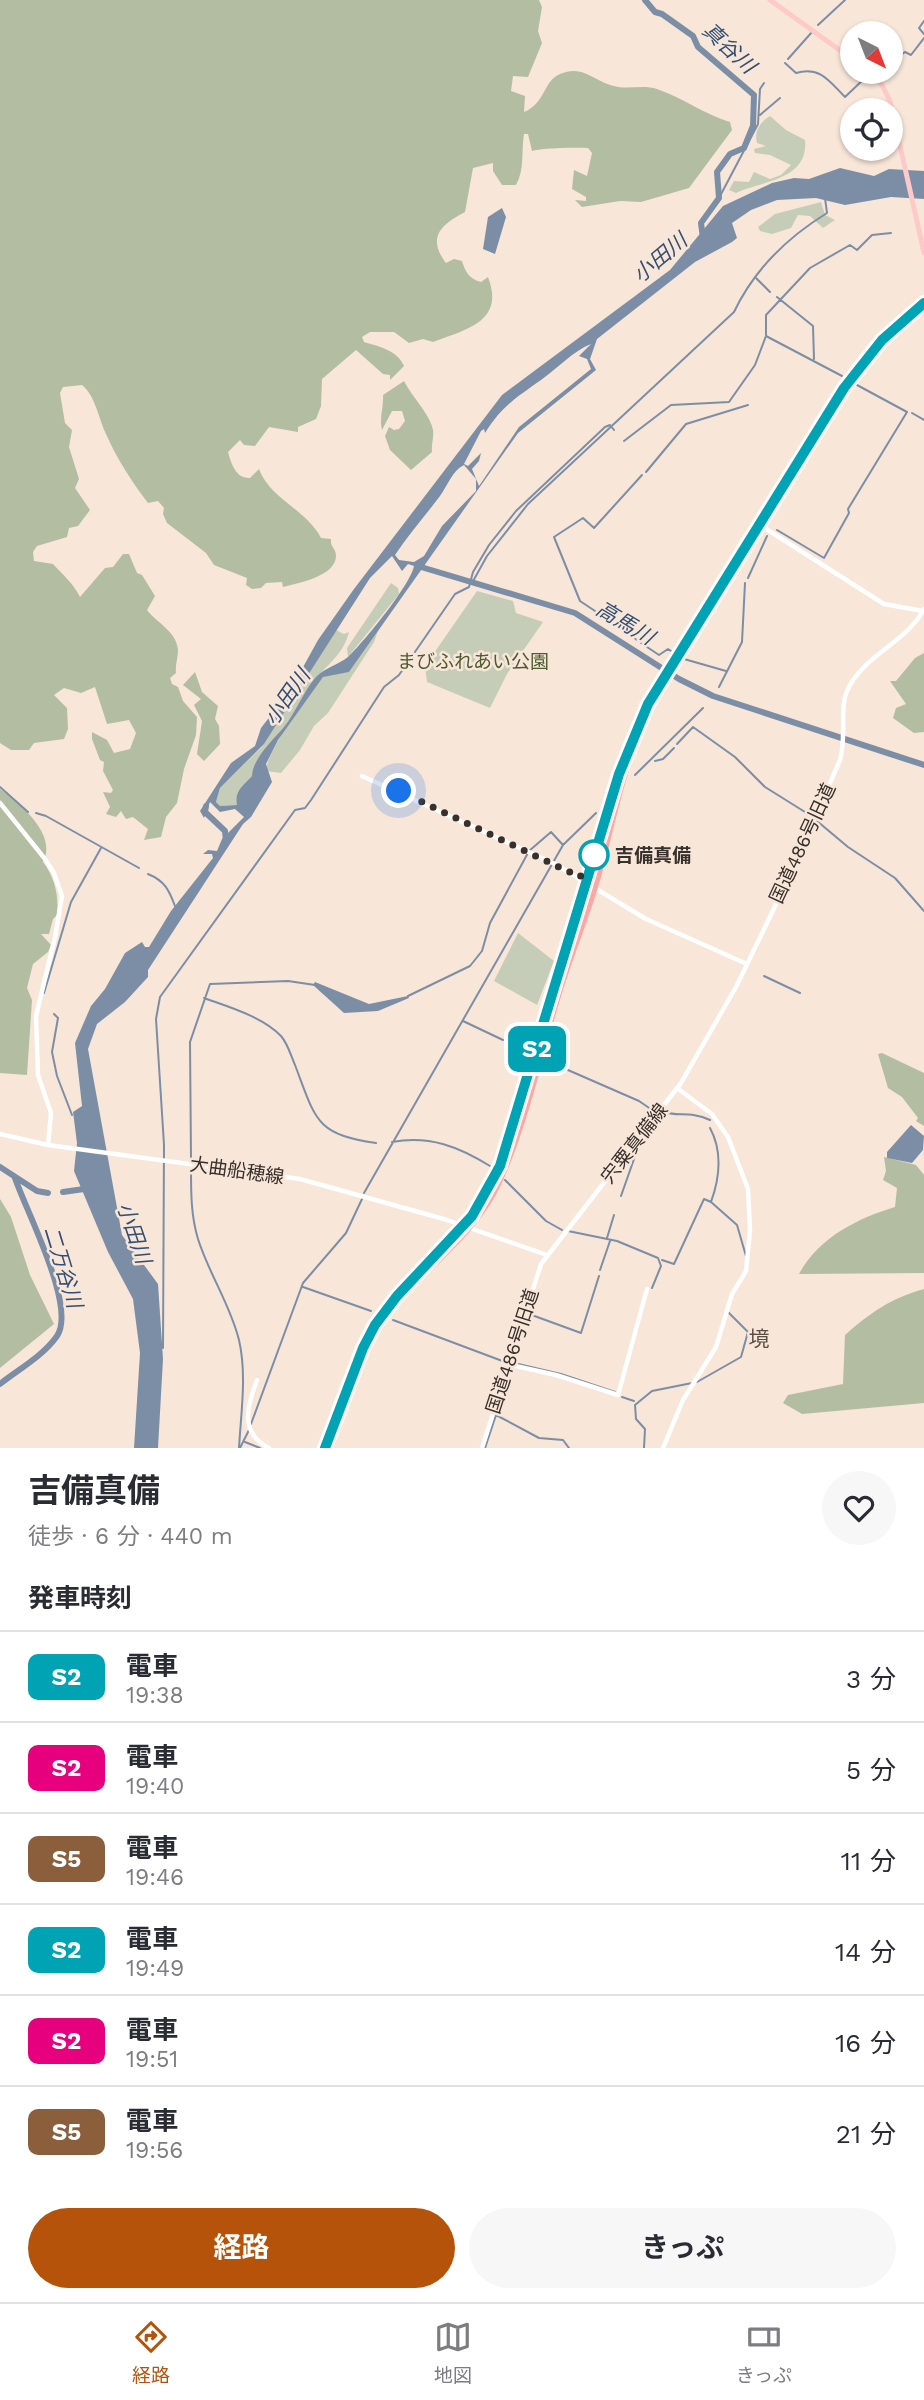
<!DOCTYPE html>
<html lang="ja">
<head>
<meta charset="utf-8">
<style>
	:root { --surface:#fff; --page:#f7f7f7; --text:#2b2b33; --muted:#7c7c81; --line:#e1e1e2; --accent:#b45309 }
	body { margin:0; font-family:"Work Sans","Noto Sans JP",sans-serif; background:var(--page); color:var(--text); height:100vh; display:flex; flex-direction:column; font-size:26px; white-space:nowrap }
	* { box-sizing:border-box; margin:0 }
	p { font-size:23px; color:var(--muted) }
	.icon { flex:none; width:38px; height:38px; fill:none; stroke:currentColor; stroke-width:2; stroke-linecap:round; stroke-linejoin:round }
	.map { position:relative; height:1448px; overflow:hidden }
	.drawer { display:flex; flex-direction:column; background:var(--surface); flex:1 }
	.drawer>* { flex:none }
	.badge { padding:0 14px; border-radius:10px; font-size:24px; line-height:46px }
	.needle { width:46px; rotate:138deg }
	.tools { position:absolute; left:840px; top:21px; display:grid; gap:14px }
	.tools a { display:grid; place-items:center; width:63px; height:63px; border-radius:50%; background:var(--surface); box-shadow:0 2px 5px #0004; font-size:35px }
	.you { position:absolute; width:35px; height:35px; margin:-18px; border:5px solid #fff; border-radius:50%; background:#1a73e8; box-shadow:0 0 0 10px #1a73e833 }
	.map>.badge { position:absolute; translate:-50% -50%; box-shadow:0 0 0 4px #fff }
	h2 { padding:0 28px; font-size:26px; line-height:63px }
	.round { display:grid; place-items:center; flex:none; width:74px; height:74px; border-radius:37px; background:var(--page) }
	.overview { display:flex; align-items:center; justify-content:space-between; height:119px; padding:0 28px }
	h1 { font-size:33px; font-weight:700; line-height:52px }
	.button { display:flex; gap:14px; margin-top:auto; padding:14px 28px }
	.button a { flex:1; height:80px; border-radius:42px; background:var(--accent); color:#fff; font-size:28px; font-weight:700; line-height:80px; text-align:center }
	.button a+a { background:var(--page); color:var(--text) }
	ul { padding:0; list-style:none }
	li { display:flex; align-items:center; gap:21px; height:91px; padding:0 28px; border-top:2px solid var(--line) }
	li div { flex:1 }
	li b { display:block; font-size:26px }
	li em { font-style:normal }
	li .badge { min-width:77px; font-weight:700; text-align:center }
	.dock { display:flex; justify-content:space-around; align-items:center; height:98px; border-top:2px solid var(--line); background:var(--surface); font-size:19px; color:var(--muted) }
	.dock a { display:grid; justify-items:center; gap:4px }
	.dock .active { color:var(--accent) }
	.map>svg:first-child { display:block }
</style>
</head>
<body>
<div class="map">
<svg width="924" height="1448" viewBox="0 0 924 1448">
	<rect width="100%" height="100%" fill="#f8e6d9"/>
	<!-- green -->
	<path fill="#c5cdb8" d="M770,116L786,130L805,140C809,181 760,181 736,193L729,190L734,181L749,182L754,172L770,179L781,175L791,165L770,155L755,153L754,149L766,146L757,143C754,131 760,122 770,116Z
		M821,202L825,215L835,220L823,228L810,216L798,215L791,228L772,234L760,231L758,227L775,214Z
		M391,583L398,588L399,594L348,657L347,648Z
		M477,591L513,601L516,613L543,622L507,674L490,708L427,682L425,666Z
		M336,630L344,634L349,632C343,656 325,666 311,684C301,697 295,713 285,726C274,740 252,758 252,776C244,785 233,790 238,805L220,806L216,802L220,788L262,747Z
		M378,631L374,642L328,713L314,726L300,750L281,773L266,771C265,757 309,687 322,678C328,673 341,673 349,672Z
		M518,933L554,961L537,1005L494,981Z"/>
	<!-- forest -->
	<path fill="#b3bda1" d="M0,0H539L542,7L538,31L542,43L528,77L513,76L511,91L525,96L524,112C546,103 543,81 560,74C583,64 593,81 614,86C628,90 643,84 657,89C683,98 704,114 730,122L732,130L689,188L641,202L620,201L582,207L575,200L586,201V197L572,189L574,170L587,176L592,153L588,148C578,147 539,148 532,151L528,134H524C521,152 525,169 516,185H502L493,171V163L473,168L465,212C440,225 427,238 446,263L454,259L462,261C465,271 469,279 481,282L488,277C505,321 468,329 433,342L423,339L409,343L394,332H370L362,337L364,342C380,347 397,350 404,366L390,380V375L383,374L356,350L322,379L321,406L316,419L298,427V432L269,427L255,446L244,445L240,440L228,452C231,463 236,479 250,478L259,469C270,499 307,510 321,538L331,539C330,547 335,547 336,555C337,576 299,583 283,587L282,582L266,583L261,588L252,589L246,585L247,578L214,565L206,553L167,523L163,514L164,508L158,501L148,503C132,482 117,459 106,434C98,417 96,397 82,385L63,387L60,393L65,423L72,430L69,447L79,479L75,488L90,510L78,526L69,528L67,537L37,546L33,552L34,561L53,564C63,575 73,583 80,597L105,568L113,567L123,554H129L137,573L142,575L155,596L147,610C157,623 177,632 178,650C178,658 175,665 176,673L170,678L172,684L178,687L183,701L197,717L196,735L184,769L177,803L166,817L161,837L144,840L148,829L133,817L126,819L121,811L116,817L106,814L110,807L103,792L111,793L113,790L103,771L104,762L100,760L92,739V732L107,740L114,753L130,749L136,733L129,720L107,724L95,687L81,693L64,688L54,695L67,708L68,729L64,739L34,743L29,750H11L0,743Z
		M404,381C412,397 430,414 433,430C434,438 431,446 432,452L411,470L390,450L385,436L389,427L394,430L399,429L405,421L402,411H392L382,430C379,418 384,406 383,395Z
		M924,653V732L914,733L893,718L896,708L906,704L890,681H896L915,658Z
		M195,672L202,692L218,706L215,719L219,726L220,744L204,761L197,754L202,721L194,705L201,699L183,685Z
		M0,789C19,803 58,834 43,862C55,878 59,896 57,915L53,919L49,934H41L51,945L48,952L33,964L27,988L32,1000L27,1075L0,1073Z
		M882,1053L924,1073V1126L916,1121L918,1118L902,1097L888,1088L878,1054Z
		M884,1157L916,1165L924,1175V1273L799,1274C818,1238 858,1218 895,1207L897,1188L883,1180L886,1171Z
		M0,1199L11,1217L30,1275L54,1324L0,1368Z
		M924,1289V1403L802,1414L783,1403L788,1395L843,1384L845,1335C870,1313 891,1298 924,1289Z"/>
	<!-- water -->
	<path fill="#7c8ea5" fill-rule="evenodd" d="M840,168L874,176L889,169L924,171V199L891,197L845,205L816,198L777,200L751,210L732,223L737,238L732,242L695,262L597,339L590,359L596,370L518,433L349,672L323,677L278,740L266,764L272,782L251,817L243,824L148,970V977L125,1002L97,1024L88,1049L122,1235L158,1284L163,1359L158,1448H134L140,1353L133,1299L108,1252L74,1171L77,1143L73,1112L82,1106L75,1043L91,1006L105,989L125,953L142,942L145,947H149L171,911L213,858L212,854H203L208,850L217,851L222,839L244,817L235,809L220,812L210,802L204,818L200,811L231,763L255,746L261,728L291,689L318,640L354,589L502,395L670,270L723,206L772,183L794,178L809,179ZM591,344L579,356L587,359L591,369L519,427L479,486L472,469L479,461L481,453L468,466L464,464L481,431L484,429L485,433C502,406 517,397 541,380C558,368 573,351 591,344ZM464,465L476,479V491L442,526L424,556L414,562L399,560L395,555C409,534 425,516 440,496C448,485 452,471 464,465ZM392,556L402,571L408,564L414,566C411,584 364,642 348,657C338,665 326,667 316,677C303,692 296,712 284,727C273,740 252,759 252,776C244,785 234,790 237,805L220,806L216,802L220,788L264,744L370,578Z
		M502,208L506,217L495,254L483,249L488,217Z
		M315,982L369,1004L408,996L409,998L378,1011L344,1013L313,985Z
		M911,1125L924,1136L923,1150L912,1163L887,1158V1152Z"/>
	<g fill="none" stroke-linecap="round" stroke-linejoin="round">
		<!-- stream -->
		<path stroke="#7c8ea5" stroke-width="2" d="M924,21L919,28L924,34
			M818,25L845,0
			M788,59L812,32
			M891,62L905,52L911,55L924,38
			M785,63L796,73C820,66 829,81 845,97L866,77
			M760,115L780,98
			M719,198L758,124L760,89L764,83
			M756,278L770,292
			M777,297L813,326L814,359
			M766,335V315L810,268L850,245L857,250L872,235L891,233
			M857,385L907,412
			M912,413L924,420
			M624,441L671,405L729,402L755,365L766,336L842,376
			M646,472L686,424L748,405
			M777,530L824,558L849,513L848,509L907,412
			M748,578L767,536
			M472,583L487,556L528,504L734,312C754,270 788,237 827,213L825,198
			M595,611L580,601L554,537L583,518L594,528L642,475
			M598,613L637,640
			M641,643L659,655L668,649L679,656
			M684,659L726,671
			M719,687L742,642L745,583
			M712,697L714,695
			M677,744L693,727L735,757L765,787L813,817
			M655,761L663,759L674,748
			M635,775L703,708
			M0,787L28,812
			M608,801L615,794
			M36,813L46,816L139,868
			M817,821L848,847L895,878L924,911
			M148,874C165,881 169,890 175,906
			M764,976L800,993
			M44,993L71,902L101,848
			M408,996L470,966L482,951L490,923L529,851L551,832L563,845
			M204,998C229,1007 263,1017 281,1036C288,1044 291,1056 295,1065C316,1120 315,1134 376,1143
			M54,1014L58,1018L52,1052L57,1076L72,1115
			M463,1021L503,1040
			M506,1041L527,1052
			M545,1060L639,1101L655,1112
			M662,1111C677,1118 689,1110 710,1120
			M710,1128C723,1152 720,1177 711,1202L737,1225L746,1256
			M392,1142C430,1135 459,1147 490,1166
			M191,1159L190,1042L210,984L288,981L315,985
			M191,1169C191,1193 191,1216 198,1239C209,1274 230,1304 239,1340C247,1375 241,1412 239,1448
			M505,1180L546,1221L562,1230
			M364,1193L563,845L596,813
			M621,1196L640,1142
			M568,1231L617,1241L658,1258L661,1266L652,1288
			M607,1238L614,1215
			M662,1260L674,1264L704,1199L711,1202
			M600,1270L610,1241
			M303,1287L371,1311
			M529,1314L581,1333L599,1276
			M393,1320L505,1362
			M163,1348L164,1145L156,1019L160,997L295,810L305,808L311,800L384,687L399,675L455,594L469,587L473,572L489,545L516,511L605,427L610,425L614,430
			M514,1363L561,1374L615,1392
			M697,1382L741,1357L748,1332L728,1312
			M622,1397L634,1401
			M251,1424L303,1283L346,1233L362,1199
			M245,1442L260,1448
			M240,1448L249,1430
			M485,1448L496,1415L539,1438L563,1440L569,1448
			M644,1448L645,1429L636,1419L635,1405L652,1391L692,1383"/>
		<!-- river -->
		<path stroke="#7c8ea5" stroke-width="6" d="M645,0L655,12L662,14L693,36L698,47L754,95L753,126L744,148L730,154L717,172L719,198L701,223L703,238
			M421,567L575,613L679,679L713,696L924,765
			M206,806L205,812L225,831L226,842
			M0,1167L37,1191L48,1193
			M63,1192L91,1188
			M0,1384C19,1369 43,1356 57,1336C77,1307 26,1211 15,1178"/>
		<!-- secondary -->
		<path stroke="#fff" stroke-width="4.5" d="M763,527L884,604L923,611
			M362,776L555,864L646,919L747,964
			M0,803L45,859L54,873L62,896L55,937L36,1016L38,1075L51,1113L48,1145
			M0,1134L48,1145L300,1179L444,1219L547,1255
			M507,1364L556,1375L618,1395L647,1289
			M257,1380C247,1406 239,1433 269,1448
			M482,1448L541,1264L681,1083L736,987L794,867L840,760C847,737 839,710 847,691C863,655 906,643 924,609
			M663,1448L683,1400L716,1347L732,1294L746,1271L750,1230L748,1189L728,1137L712,1114L677,1088"/>
		<!-- primary -->
		<path stroke="#fecac9" stroke-width="5" d="M770,0L852,59
			M868,72L882,85L890,101L924,253"/>
		<!-- highway -->
		<path stroke="#fda7a5" stroke-width="7" d="M330,1448C346,1403 359,1351 389,1312C424,1267 473,1236 498,1183C524,1126 538,1061 556,1001C568,959 586,918 598,875C613,819 623,761 650,709L855,377L887,341L924,309"/>
		<!-- rail casing -->
		<g stroke="#82776f" stroke-width="4.5">
			<path id="rail" d="M325,1448L357,1361L375,1325L397,1296L472,1216L500,1166L619,774L648,704L844,389L882,340L924,303"/>
		</g>
		<!-- rail -->
		<use href="#rail" stroke="#f8e6d9" stroke-width="2" stroke-dasharray="5" stroke-linecap="butt"/>
	</g>
	<g fill="none" stroke-linecap="round" stroke-linejoin="round">
		<!-- line casing -->
		<g stroke="#fff" stroke-width="16">
			<path id="line" d="M325,1448L363,1348L375,1325L397,1296L472,1216L500,1166L619,774L648,704L844,388L882,340L924,303"/>
		</g>
		<!-- line -->
		<use href="#line" stroke="#00a3b4" stroke-width="10"/>
		<!-- walk -->
		<path stroke="#37302b" stroke-width="7" stroke-dasharray="0 12.6" d="M399,791L580,877L594,855"/>
	</g>
	<!-- markers -->
	<circle fill="#fff" stroke="#00a3b4" stroke-width="3.5" cx="594" cy="855" r="14"/>
	<g text-anchor="middle" stroke-width="5" stroke-linejoin="round" paint-order="stroke">
		<!-- park labels -->
		<g font-size="19" fill="#4d5b2e" stroke="#f8e6d9">
			<text x="473" y="668">まびふれあい公園</text>
		</g>
		<!-- street labels -->
		<g font-size="19" fill="#37302b" stroke="#f8e6d9">
			<text transform="translate(802 843) rotate(-65)" y="7">国道486号旧道</text>
			<text transform="translate(634 1143) rotate(-52)" y="7">宍粟真備線</text>
			<text transform="translate(237 1170) rotate(8)" y="7">大曲船穂線</text>
			<text transform="translate(512 1351) rotate(-72)" y="7">国道486号旧道</text>
		</g>
		<!-- stop labels -->
		<g font-size="19" font-weight="bold" fill="#37302b" stroke="#f8e6d9" text-anchor="start">
			<text x="615" y="862">吉備真備</text>
		</g>
		<!-- water labels -->
		<g font-size="21" font-style="italic" fill="#324f73" stroke="#f8e6d9">
			<text transform="translate(729 48) rotate(43)" y="7">真谷川</text>
			<text transform="translate(660 258) rotate(-40)" y="7">小田川</text>
			<text transform="translate(625 623) rotate(31)" y="7">高馬川</text>
			<text transform="translate(287 697) rotate(-55)" y="7">小田川</text>
			<text transform="translate(134 1233) rotate(71)" y="7">小田川</text>
			<text transform="translate(63 1267) rotate(73)" y="7">二万谷川</text>
		</g>
		<!-- neighbourhood labels -->
		<g font-size="21" fill="#5c4d43" stroke="#f8e6d9">
			<text x="759" y="1346">境</text>
		</g>
	</g>
</svg>
<div class="tools">
<a><svg class="needle" viewBox="-14 -14 28 28"><path d="M0-13l5 13h-10z" fill="#e53935"/><path d="M0 13l5-13h-10z" fill="#7c7c81"/></svg></a>
<a><svg class="icon" aria-label="locate" viewBox="0 0 24 24"><circle cx="12" cy="12" r="6"/><path d="M12 2v4M12 18v4M2 12h4M18 12h4"/></svg></a>
</div>
<div class="you" style="left:399px;top:791px"></div>
<b class="badge" style="left:537px;top:1049px;background:#00a3b4;color:#fff">S2</b>
</div>
<section class="drawer">
<div class="overview"><div><h1>吉備真備</h1><p>徒歩 · 6 分 · 440 m</p></div><a class="round"><svg class="icon" aria-label="heart" viewBox="0 0 24 24"><path d="M12 20l-8-8c-3-5 5-10 8-4 3-6 11-1 8 4z"/></svg></a></div>
<h2>発車時刻</h2>
<ul>
<li><span class="badge" style="background:#00a3b4;color:#fff">S2</span><div><b>電車</b><p>19:38</p></div><em>3 分</em></li>
<li><span class="badge" style="background:#e6007e;color:#fff">S2</span><div><b>電車</b><p>19:40</p></div><em>5 分</em></li>
<li><span class="badge" style="background:#8b5e3c;color:#fff">S5</span><div><b>電車</b><p>19:46</p></div><em>11 分</em></li>
<li><span class="badge" style="background:#00a3b4;color:#fff">S2</span><div><b>電車</b><p>19:49</p></div><em>14 分</em></li>
<li><span class="badge" style="background:#e6007e;color:#fff">S2</span><div><b>電車</b><p>19:51</p></div><em>16 分</em></li>
<li><span class="badge" style="background:#8b5e3c;color:#fff">S5</span><div><b>電車</b><p>19:56</p></div><em>21 分</em></li>
</ul>
<div class="button"><a>経路</a><a>きっぷ</a></div>
</section>
<nav class="dock">
<a class="active"><svg class="icon" aria-label="directions" viewBox="0 0 24 24"><path d="M12 3l9 9-9 9-9-9zM9 14v-3h6M13 9l2 2-2 2"/></svg>経路</a>
<a><svg class="icon" aria-label="map" viewBox="0 0 24 24"><path d="M3 6l6-2 6 2 6-2v14l-6 2-6-2-6 2zM9 4v14M15 6v14"/></svg>地図</a>
<a><svg class="icon" aria-label="tickets" viewBox="0 0 24 24"><path d="M3 7h18v10H3zM15 7v10"/></svg>きっぷ</a>
</nav>
</body>
</html>
